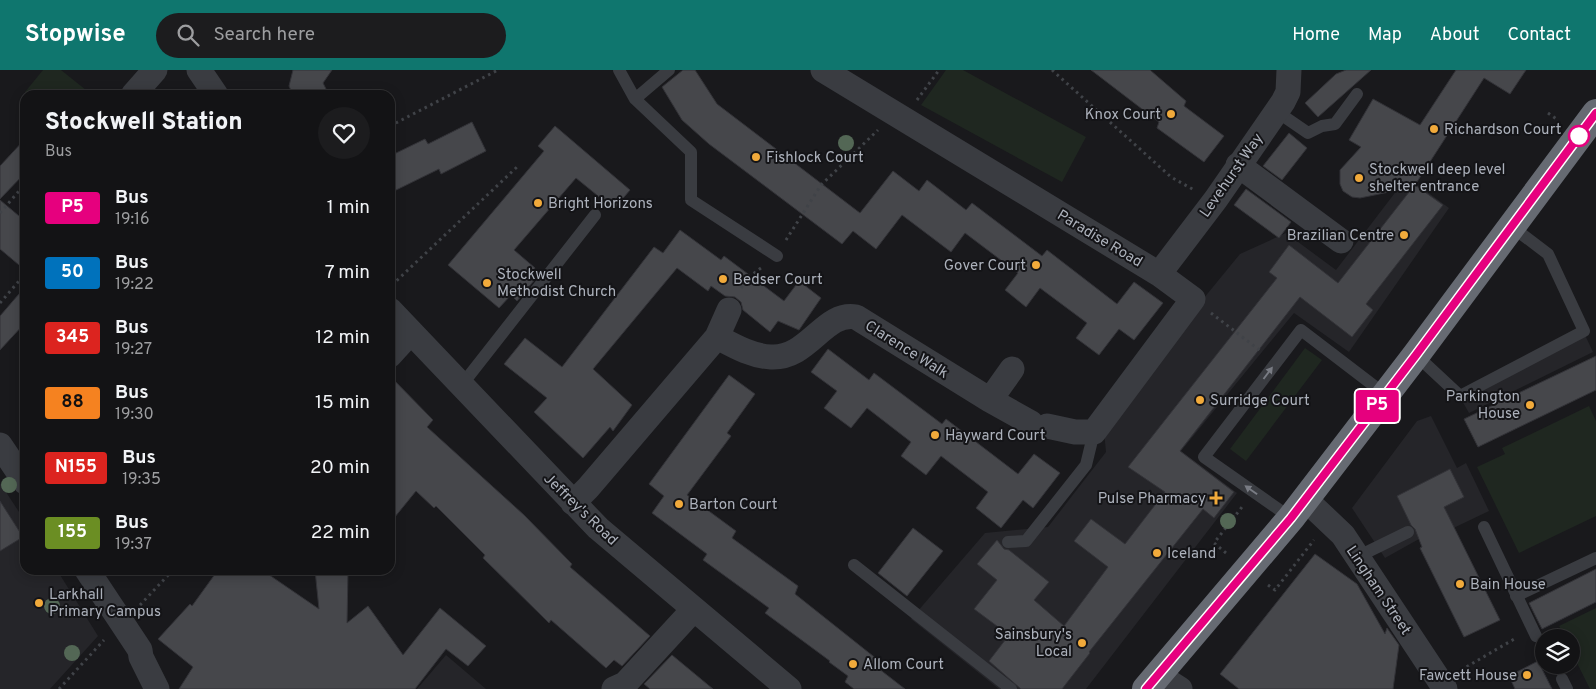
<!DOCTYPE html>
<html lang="en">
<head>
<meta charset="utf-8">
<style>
	:root { --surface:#131315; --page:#1c1c1e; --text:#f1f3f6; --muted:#9d9ea0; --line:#323234; --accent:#0f766e }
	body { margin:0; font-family:Overpass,sans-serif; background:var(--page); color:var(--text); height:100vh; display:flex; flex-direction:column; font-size:19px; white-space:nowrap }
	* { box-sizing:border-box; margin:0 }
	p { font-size:16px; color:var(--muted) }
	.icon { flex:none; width:28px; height:28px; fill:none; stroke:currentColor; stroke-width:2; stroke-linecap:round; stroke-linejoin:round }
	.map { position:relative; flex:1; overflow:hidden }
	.details { position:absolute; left:20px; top:20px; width:375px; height:485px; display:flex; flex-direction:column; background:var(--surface); border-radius:15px; box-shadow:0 2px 12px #0003,0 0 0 1px var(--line) }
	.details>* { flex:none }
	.badge { padding:0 10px; border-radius:4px; font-size:18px; line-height:32px }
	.fabs { position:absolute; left:1535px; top:559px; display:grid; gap:10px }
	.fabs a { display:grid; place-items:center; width:45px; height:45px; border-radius:50%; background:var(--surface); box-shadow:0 2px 12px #0003,0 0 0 1px var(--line); font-size:25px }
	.map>.badge { position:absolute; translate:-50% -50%; box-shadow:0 0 0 2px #fff }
	.round { display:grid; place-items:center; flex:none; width:52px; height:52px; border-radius:26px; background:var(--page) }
	.summary { display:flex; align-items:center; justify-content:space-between; height:85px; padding:0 25px }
	h1 { font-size:24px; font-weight:800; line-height:38px }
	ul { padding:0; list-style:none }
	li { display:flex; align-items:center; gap:15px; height:65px; padding:0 25px }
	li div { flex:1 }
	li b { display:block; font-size:19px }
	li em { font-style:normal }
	li .badge { min-width:55px; font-weight:700; text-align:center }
	header { display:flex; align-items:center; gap:30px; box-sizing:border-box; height:70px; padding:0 25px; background:var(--accent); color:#fff }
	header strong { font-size:24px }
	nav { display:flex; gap:28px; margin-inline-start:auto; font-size:18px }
	.search { width:350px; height:45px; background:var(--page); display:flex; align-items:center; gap:12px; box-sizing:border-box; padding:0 18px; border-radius:28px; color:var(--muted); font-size:19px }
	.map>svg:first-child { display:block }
</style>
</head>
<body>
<header>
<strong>Stopwise</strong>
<div class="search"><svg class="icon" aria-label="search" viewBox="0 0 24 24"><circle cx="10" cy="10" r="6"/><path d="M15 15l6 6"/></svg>Search here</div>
<nav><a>Home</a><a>Map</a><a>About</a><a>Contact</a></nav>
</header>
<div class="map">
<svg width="1596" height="619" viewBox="0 0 1596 619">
	<rect width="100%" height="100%" fill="#19191c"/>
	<!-- built -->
	<path fill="#252529" d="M1407,107L1449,138L1349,282L1294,243L1181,381L1237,423L1086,619H999L911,549L985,463L1048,457L1106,382L1103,351L1240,184L1286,163L1336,200Z
		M1585,265L1593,282L1469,343L1461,329Z
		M1431,346L1457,398L1466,393L1489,441L1422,473L1419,469L1385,488L1352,438L1417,351Z
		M0,413L25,451V500H57L98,566L50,619H0Z
		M446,585L486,619H417Z"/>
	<!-- green -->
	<path fill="#1f2720" d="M43,0H61L91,24L28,25L25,22Z
		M946,0H963L1086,67L1062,112L921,35Z
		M1305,278L1322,290L1246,391L1230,379Z
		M1589,336L1596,351V446L1519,483L1477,397L1505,384L1502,378Z
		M1596,538V619H1590L1571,581V568L1565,567L1559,556Z"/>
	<!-- building -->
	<path fill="#46474b" stroke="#333338" d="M293,0H332L323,13L329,25H293L289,16Z
		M683,0H695L717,34L860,143L893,101L919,121L927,110L966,140L972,133L1042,186L1047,180L1117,234L1134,212L1163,233L1134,270L1119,259L1099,285L1076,268L1087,253L1040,218L1026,237L1005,220L1018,203L965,163L951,182L902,145L876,179L853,161L842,174L709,74L682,50L662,17Z
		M1091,0H1150L1186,31L1184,36L1224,66L1204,92L1157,58L1159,52Z
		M1346,0H1371L1318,47L1305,33L1336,4Z
		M1456,0H1526L1510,24L1484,8L1415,115L1443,135L1366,234L1373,240L1352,267L1300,227L1180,381L1234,422L1214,448L1203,439L1089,582L1090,583L1062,619H1021L989,591L1009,565L974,539L997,510L977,494L997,470L1004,479L1009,480L1049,512L1034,530L1064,556L1108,497L1074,471L1091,449L1125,474L1165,422L1128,397L1277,208L1269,202L1289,175L1338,213L1413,117L1360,128L1352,127L1343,121L1340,114V100L1361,77L1349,70L1373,29L1420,55Z
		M472,52L486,81L441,104L439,99L390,123V86L425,69L428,74Z
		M555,56L630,120L614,139L576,108L514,180L535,198L531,203L536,208L517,231L511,225L499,238L448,195L544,81L538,76Z
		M1289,63L1307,78L1282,110L1263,96Z
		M25,69V103L0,129V96Z
		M1246,119L1291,152L1279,168L1234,135Z
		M0,130L25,151V200L0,179Z
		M680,160L721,190L724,186L784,231L799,211L821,228L799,260L778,251L770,262L743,240L741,232L735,227L725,226L711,216L708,221L677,198L593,299L632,335L613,361L610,357L583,388L534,342L547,328L504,294L525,268L562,297L654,177L663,183Z
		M25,217V253L0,280V246Z
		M828,279L869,310L874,303L942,354L946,349L1018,404L1034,384L1060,403L1033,438L1023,430L1001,458L976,438L988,422L941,386L926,405L901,386L911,372L867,338L851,358L824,338L837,321L811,302Z
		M1596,286V320L1478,377L1464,349Z
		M729,305L755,324L727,363L731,366L687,425L736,461L732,468L798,516L795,524L878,590L874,595L905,619H854L845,612L848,606L829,592L830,591L765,543L769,538L703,490L707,484L652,443L664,426L649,414Z
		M390,306L433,350L427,357L524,445L572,494L570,497L650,566L622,596L614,590L606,598L551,550L549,553L483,488L485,485L436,436L434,438L416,421L390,453Z
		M1450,399L1464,427L1444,437L1500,550L1464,567L1420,478L1422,477L1415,459L1411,455L1397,426Z
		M0,431L23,467L0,481Z
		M913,458L943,481L907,526L878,503Z
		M1315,484L1357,514L1385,564L1387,558L1399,575L1393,619H1239L1220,604Z
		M1596,499V532L1542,559L1529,533Z
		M218,500H262L319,539L315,500H348L347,553L368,536L403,585L440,538L486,576L468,596L446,579L415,619H179L193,597L158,569L190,534L192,536Z
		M672,585L713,619H650L644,614Z
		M1538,591L1552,619H1515L1509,606Z"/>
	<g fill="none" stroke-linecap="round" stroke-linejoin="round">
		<!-- path -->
		<path stroke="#404348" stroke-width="3" stroke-dasharray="2.5 4" stroke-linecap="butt" d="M1052,0L1171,107L1194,120
			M917,30L939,0
			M1548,43L1558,50
			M390,56L498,0
			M0,143L25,114
			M786,170L821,115L878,60
			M392,215L517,97
			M741,218L750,206L761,198
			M0,233L25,204
			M1211,243L1262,282
			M1226,483L1214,473L1242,437
			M1268,515L1275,520L1314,470
			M140,535L173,500
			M1571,587L1576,596
			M1461,600L1516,568
			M59,619L104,570"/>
		<!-- lane -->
		<path stroke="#3a3c41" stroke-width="12" d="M619,0L635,29L691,82V130L777,186
			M635,29L669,0
			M1276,41L1308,63L1322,56L1335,54L1357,24
			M1416,285L1460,326L1584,261L1548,184L1511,156
			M461,316L595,145
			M1291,448L1204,387L1301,260L1386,325
			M1484,457L1536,566
			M1008,472L1026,471L1086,395L1094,362
			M1357,487L1408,462
			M854,495L1011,619
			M1516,526L1596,488
			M1562,609L1567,619"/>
		<!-- street -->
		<path stroke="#3a3c41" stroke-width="25" d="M199,0L216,25
			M823,0L1159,204L1193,229L1094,362H1075L1047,356
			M133,25L155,0
			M1238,95L1341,171
			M1159,204L1216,129L1283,32L1288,22L1289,0
			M390,240L598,458L789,619
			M717,267C734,276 751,286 771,287C809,289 824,241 856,247L990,330L1031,353
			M390,285L410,263
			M990,330L1012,299
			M0,375L25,412
			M1305,429L1343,465L1445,619
			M573,433L588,418L717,267L729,240
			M87,500L140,580L141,587L157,619
			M1158,605L1180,619
			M614,619L625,614L694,539"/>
		<!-- highway -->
		<path stroke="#666a72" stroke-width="28" d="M1146,619L1291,448L1416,285L1596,43"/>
	</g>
	<!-- trees -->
	<g fill="#536755">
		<circle cx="846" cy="73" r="8"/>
		<circle cx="9" cy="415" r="8"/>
		<circle cx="1228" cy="451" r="8"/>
		<circle cx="52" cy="536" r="8"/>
		<circle cx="72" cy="583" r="8"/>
	</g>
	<!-- one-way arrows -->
	<defs><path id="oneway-solid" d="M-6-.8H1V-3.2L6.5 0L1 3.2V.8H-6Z" transform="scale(1.25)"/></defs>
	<g fill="#797c84">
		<use href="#oneway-solid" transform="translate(1268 303) rotate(-53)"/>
		<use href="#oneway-solid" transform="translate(1251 420) rotate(-145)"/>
	</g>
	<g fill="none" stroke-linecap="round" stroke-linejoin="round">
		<!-- line casing -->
		<g stroke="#fff" stroke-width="11">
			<path id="line" d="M1146,619L1291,448L1416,285L1596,43"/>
		</g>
		<!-- line -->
		<use href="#line" stroke="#e6007e" stroke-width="8"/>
	</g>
	<!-- markers -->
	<g fill="#f1aa3b" stroke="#141417" stroke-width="2">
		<circle cx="1171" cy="44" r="5"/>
		<circle cx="1434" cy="59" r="5"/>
		<circle cx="756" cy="87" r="5"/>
		<circle cx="1359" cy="108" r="5"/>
		<circle cx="538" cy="133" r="5"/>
		<circle cx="1404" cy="165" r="5"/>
		<circle cx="1036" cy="195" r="5"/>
		<circle cx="723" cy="209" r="5"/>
		<circle cx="487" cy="213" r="5"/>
		<circle cx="1200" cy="330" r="5"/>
		<circle cx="1530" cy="335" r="5"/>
		<circle cx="935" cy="365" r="5"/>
		<path d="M1213.5 420.5h5v5h5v5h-5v5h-5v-5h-5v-5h5z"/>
		<circle cx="679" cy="434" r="5"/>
		<circle cx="1157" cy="483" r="5"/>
		<circle cx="1460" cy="514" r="5"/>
		<circle cx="39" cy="533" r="5"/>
		<circle cx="1082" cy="573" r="5"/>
		<circle cx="853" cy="594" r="5"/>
		<circle cx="1527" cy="605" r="5"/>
	</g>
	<circle fill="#fff" stroke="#e6007e" stroke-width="2.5" cx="1579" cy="66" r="10"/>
	<g text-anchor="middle" stroke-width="4" stroke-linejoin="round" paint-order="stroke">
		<!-- poi labels -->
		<g font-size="15" fill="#acb1bb" stroke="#141417" text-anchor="start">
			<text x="1161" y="49" text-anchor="end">Knox Court</text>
			<text x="1444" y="64">Richardson Court</text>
			<text x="766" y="92">Fishlock Court</text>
			<text x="1369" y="104">Stockwell deep level<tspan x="1369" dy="17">shelter entrance</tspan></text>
			<text x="548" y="138">Bright Horizons</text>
			<text x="1394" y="170" text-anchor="end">Brazilian Centre</text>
			<text x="1026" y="200" text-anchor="end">Gover Court</text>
			<text x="497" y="209">Stockwell<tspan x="497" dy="17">Methodist Church</tspan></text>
			<text x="733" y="214">Bedser Court</text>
			<text x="1520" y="331" text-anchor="end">Parkington<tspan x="1520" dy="17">House</tspan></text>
			<text x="1210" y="335">Surridge Court</text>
			<text x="945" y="370">Hayward Court</text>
			<text x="1206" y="433" text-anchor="end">Pulse Pharmacy</text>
			<text x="689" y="439">Barton Court</text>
			<text x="1167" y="488">Iceland</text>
			<text x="1470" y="519">Bain House</text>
			<text x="49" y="529">Larkhall<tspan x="49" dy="17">Primary Campus</tspan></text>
			<text x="1072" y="569" text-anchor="end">Sainsbury's<tspan x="1072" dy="17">Local</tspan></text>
			<text x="863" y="599">Allom Court</text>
			<text x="1517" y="610" text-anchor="end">Fawcett House</text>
		</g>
		<!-- street labels -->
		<g font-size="15" fill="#acb1bb" stroke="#141417">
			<text transform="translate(1231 105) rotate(-55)" y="5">Levehurst Way</text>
			<text transform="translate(1100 168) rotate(31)" y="5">Paradise Road</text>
			<text transform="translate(907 279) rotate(32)" y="5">Clarence Walk</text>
			<text transform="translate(581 439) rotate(44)" y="5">Jeffrey's Road</text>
			<text transform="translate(1379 520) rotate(56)" y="5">Lingham Street</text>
		</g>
	</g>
</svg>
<div class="fabs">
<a><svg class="icon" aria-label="layers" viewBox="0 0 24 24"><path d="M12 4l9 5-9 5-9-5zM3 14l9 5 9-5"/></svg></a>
</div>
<b class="badge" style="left:1377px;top:336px;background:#e6007e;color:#fff">P5</b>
<section class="details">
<div class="summary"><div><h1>Stockwell Station</h1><p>Bus</p></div><a class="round"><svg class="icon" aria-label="heart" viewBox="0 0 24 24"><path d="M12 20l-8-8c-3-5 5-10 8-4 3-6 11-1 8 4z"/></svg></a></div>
<ul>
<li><span class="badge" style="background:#e6007e;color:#fff">P5</span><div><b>Bus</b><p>19:16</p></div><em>1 min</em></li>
<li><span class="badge" style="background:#0072bc;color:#fff">50</span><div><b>Bus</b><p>19:22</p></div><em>7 min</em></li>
<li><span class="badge" style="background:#dc241f;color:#fff">345</span><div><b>Bus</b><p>19:27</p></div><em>12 min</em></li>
<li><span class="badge" style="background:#f58220;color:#111">88</span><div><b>Bus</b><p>19:30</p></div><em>15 min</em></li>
<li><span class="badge" style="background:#dc241f;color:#fff">N155</span><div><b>Bus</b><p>19:35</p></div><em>20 min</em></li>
<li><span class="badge" style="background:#6b8e23;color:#fff">155</span><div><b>Bus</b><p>19:37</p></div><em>22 min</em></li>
</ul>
</section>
</div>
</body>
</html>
